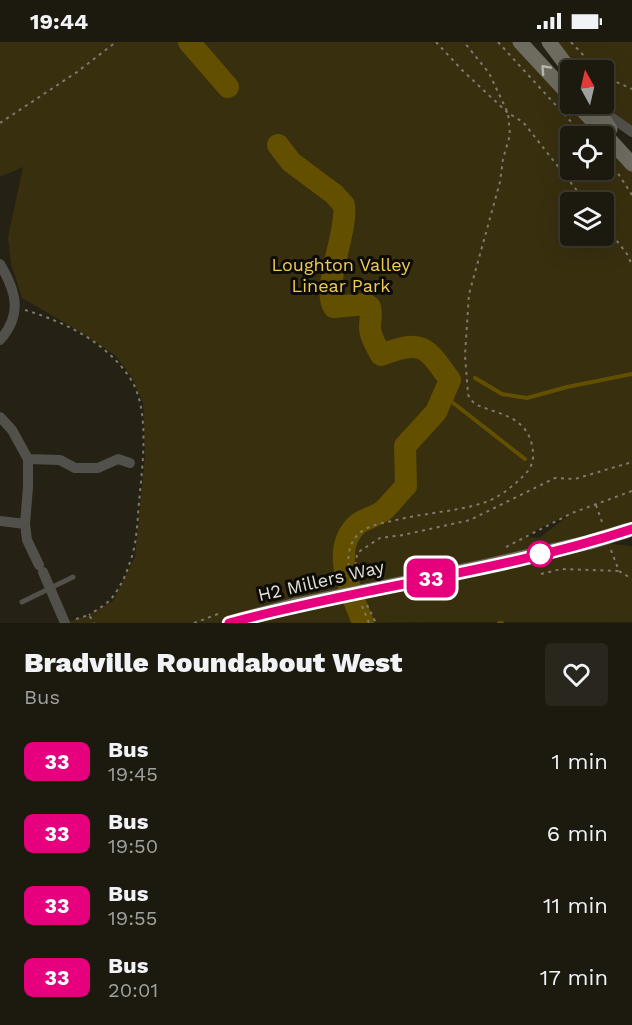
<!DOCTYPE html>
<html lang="en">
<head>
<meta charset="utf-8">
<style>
	:root { --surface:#1c190f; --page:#29261d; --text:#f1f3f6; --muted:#a0a09e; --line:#3a382f }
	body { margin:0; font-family:"Work Sans",sans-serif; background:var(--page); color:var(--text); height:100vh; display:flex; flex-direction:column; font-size:22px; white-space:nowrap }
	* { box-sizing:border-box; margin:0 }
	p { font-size:20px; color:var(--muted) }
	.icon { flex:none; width:33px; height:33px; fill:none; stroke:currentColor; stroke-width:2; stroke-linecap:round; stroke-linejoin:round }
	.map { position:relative; height:581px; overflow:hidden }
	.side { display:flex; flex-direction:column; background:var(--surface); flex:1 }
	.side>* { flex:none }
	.badge { padding:0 12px; border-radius:9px; font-size:21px; line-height:39px }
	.needle { width:39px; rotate:352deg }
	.tools { position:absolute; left:560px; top:18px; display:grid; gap:12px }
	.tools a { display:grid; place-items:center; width:54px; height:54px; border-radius:6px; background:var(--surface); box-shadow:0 6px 24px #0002,0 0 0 2px var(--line); font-size:30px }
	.map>.badge { position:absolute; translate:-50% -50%; box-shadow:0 0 0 3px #fff }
	.round { display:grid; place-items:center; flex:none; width:63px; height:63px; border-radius:6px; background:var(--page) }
	.head { display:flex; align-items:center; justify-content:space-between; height:102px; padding:0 24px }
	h1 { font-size:28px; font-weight:800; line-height:45px }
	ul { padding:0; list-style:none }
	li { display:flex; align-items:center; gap:18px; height:72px; padding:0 24px }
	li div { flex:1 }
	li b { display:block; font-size:22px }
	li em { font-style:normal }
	li .badge { min-width:66px; font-weight:700; text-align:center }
	.status { display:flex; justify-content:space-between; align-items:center; height:42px; padding:0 30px; background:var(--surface); direction:ltr }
	.status svg { height:16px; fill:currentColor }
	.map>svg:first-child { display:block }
</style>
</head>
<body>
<div class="status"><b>19:44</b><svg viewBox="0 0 49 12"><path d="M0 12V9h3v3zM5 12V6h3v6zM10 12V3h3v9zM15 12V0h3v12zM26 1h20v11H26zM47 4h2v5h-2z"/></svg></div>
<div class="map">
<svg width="632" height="581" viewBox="0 0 632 581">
	<rect width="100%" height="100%" fill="#252114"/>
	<!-- green -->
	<path fill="#382f0f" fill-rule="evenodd" d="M0,0H520L632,122V487L592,500L632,504V580L65,581L89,573L113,559L135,515L145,414L143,361L132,336L116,314L84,292L22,256L11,222L8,195L23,125L0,135ZM570,94H603V128H570ZM570,160H603V194H570ZM569,473L539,496L525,495L540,486Z
		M549,0H632V90L596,62H603V28H570Z"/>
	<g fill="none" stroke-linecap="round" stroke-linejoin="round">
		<!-- stream -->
		<path stroke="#624f00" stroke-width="4" d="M475,336L502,352L527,356L567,345L632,332
			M443,353L525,417
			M499,581H502"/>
		<!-- river -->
		<path stroke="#624f00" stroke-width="22" d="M189,0L228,45
			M278,103L291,120L334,152L344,163C348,190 321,247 334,265L366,262L370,265C372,273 370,277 370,285C370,295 377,305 381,313C422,297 426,304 450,338L436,370L405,404L406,444C399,451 392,460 384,468C377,474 367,476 359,481C328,506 352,552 363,581"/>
		<!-- path -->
		<path stroke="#7d796e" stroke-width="2" stroke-dasharray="3 4.5" stroke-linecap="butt" d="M436,0L462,28L508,71L523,80L586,160
			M498,0L584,94
			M571,0L597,28
			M603,34L632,47
			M0,81L77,30L116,0
			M603,115L619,133L632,153
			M603,181L627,212L632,223
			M25,268C65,280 106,300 130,336C151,368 142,425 139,461C137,481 137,502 130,520C127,530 121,544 114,553C108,562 98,567 89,573
			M596,463L603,483
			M506,505L572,471L632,449
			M611,508L619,529L632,537
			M541,532L561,527L619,529
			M357,538L355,531L357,511L380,496L403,493L470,478L555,436L575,437L632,420
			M352,539C346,522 346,501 362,489C371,483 382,481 392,479C422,471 454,470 483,461C496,457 508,448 518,439C526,432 534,424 533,412C531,362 473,375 468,352L465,313L469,252L500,140L503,117L510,93L508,71L489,31L464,0
			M367,563L376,581
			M362,564L369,581
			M76,577L89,573L94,581
			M194,581L218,572"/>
		<!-- lane -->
		<path stroke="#52504a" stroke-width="5" d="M22,560L73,535"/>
		<!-- street -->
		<path stroke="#52504a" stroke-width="10" d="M604,70L632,90
			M0,222C16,249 23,272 0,298
			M0,375L12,388L28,417V445L25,482L27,498L39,523
			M28,417L60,418L75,426H98L118,417L130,421
			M0,479L25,482
			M43,530L65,581"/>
		<!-- secondary -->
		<path stroke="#6e6b60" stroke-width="15" d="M520,0L570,54
			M549,0L570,28
			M577,62L632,122
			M594,62L610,87
			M380,546L487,524L590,500
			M229,581L296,563"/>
		<!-- secondary-bridge -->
		<path stroke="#6e6b60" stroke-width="15" d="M590,500L626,489
			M296,563L380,546"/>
	</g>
	<!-- one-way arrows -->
	<defs><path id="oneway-chevron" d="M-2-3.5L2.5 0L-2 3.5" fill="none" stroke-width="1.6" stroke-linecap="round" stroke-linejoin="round" transform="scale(1.5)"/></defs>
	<use stroke="#b9b6ad" href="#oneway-chevron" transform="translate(545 27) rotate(-133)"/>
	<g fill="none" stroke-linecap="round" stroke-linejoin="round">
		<!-- line casing -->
		<g stroke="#fff" stroke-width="14">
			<path id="line" d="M229,581C362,545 501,530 632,487"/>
		</g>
		<!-- line -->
		<use href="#line" stroke="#e6007e" stroke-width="9"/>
	</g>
	<!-- markers -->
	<circle fill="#fff" stroke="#e6007e" stroke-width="3" cx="540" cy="512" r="12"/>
	<g text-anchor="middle" stroke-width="6" stroke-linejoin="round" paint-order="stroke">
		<!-- park labels -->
		<g font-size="18" fill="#efcc53" stroke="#0d0b06">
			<text x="341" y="229">Loughton Valley<tspan x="341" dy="21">Linear Park</tspan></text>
		</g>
		<!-- street labels -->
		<g font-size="18" fill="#e2dfd6" stroke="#0d0b06">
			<text transform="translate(321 539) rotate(-13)" y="6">H2 Millers Way</text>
		</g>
	</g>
</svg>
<div class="tools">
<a><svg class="needle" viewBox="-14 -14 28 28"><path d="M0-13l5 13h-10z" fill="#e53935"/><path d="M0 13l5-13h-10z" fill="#a0a09e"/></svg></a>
<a><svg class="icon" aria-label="locate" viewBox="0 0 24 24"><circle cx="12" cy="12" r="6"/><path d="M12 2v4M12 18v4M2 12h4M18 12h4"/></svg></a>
<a><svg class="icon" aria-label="layers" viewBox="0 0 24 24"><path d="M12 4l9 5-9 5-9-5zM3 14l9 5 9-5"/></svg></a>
</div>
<b class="badge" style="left:431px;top:536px;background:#e6007e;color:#fff">33</b>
</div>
<section class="side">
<div class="head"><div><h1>Bradville Roundabout West</h1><p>Bus</p></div><a class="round"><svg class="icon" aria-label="heart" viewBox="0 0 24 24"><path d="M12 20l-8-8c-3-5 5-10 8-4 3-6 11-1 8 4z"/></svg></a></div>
<ul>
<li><span class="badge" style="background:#e6007e;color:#fff">33</span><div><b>Bus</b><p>19:45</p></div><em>1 min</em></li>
<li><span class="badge" style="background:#e6007e;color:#fff">33</span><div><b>Bus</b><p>19:50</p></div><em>6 min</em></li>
<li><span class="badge" style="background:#e6007e;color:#fff">33</span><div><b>Bus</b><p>19:55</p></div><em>11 min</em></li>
<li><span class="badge" style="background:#e6007e;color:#fff">33</span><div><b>Bus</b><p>20:01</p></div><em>17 min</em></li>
</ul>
</section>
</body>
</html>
